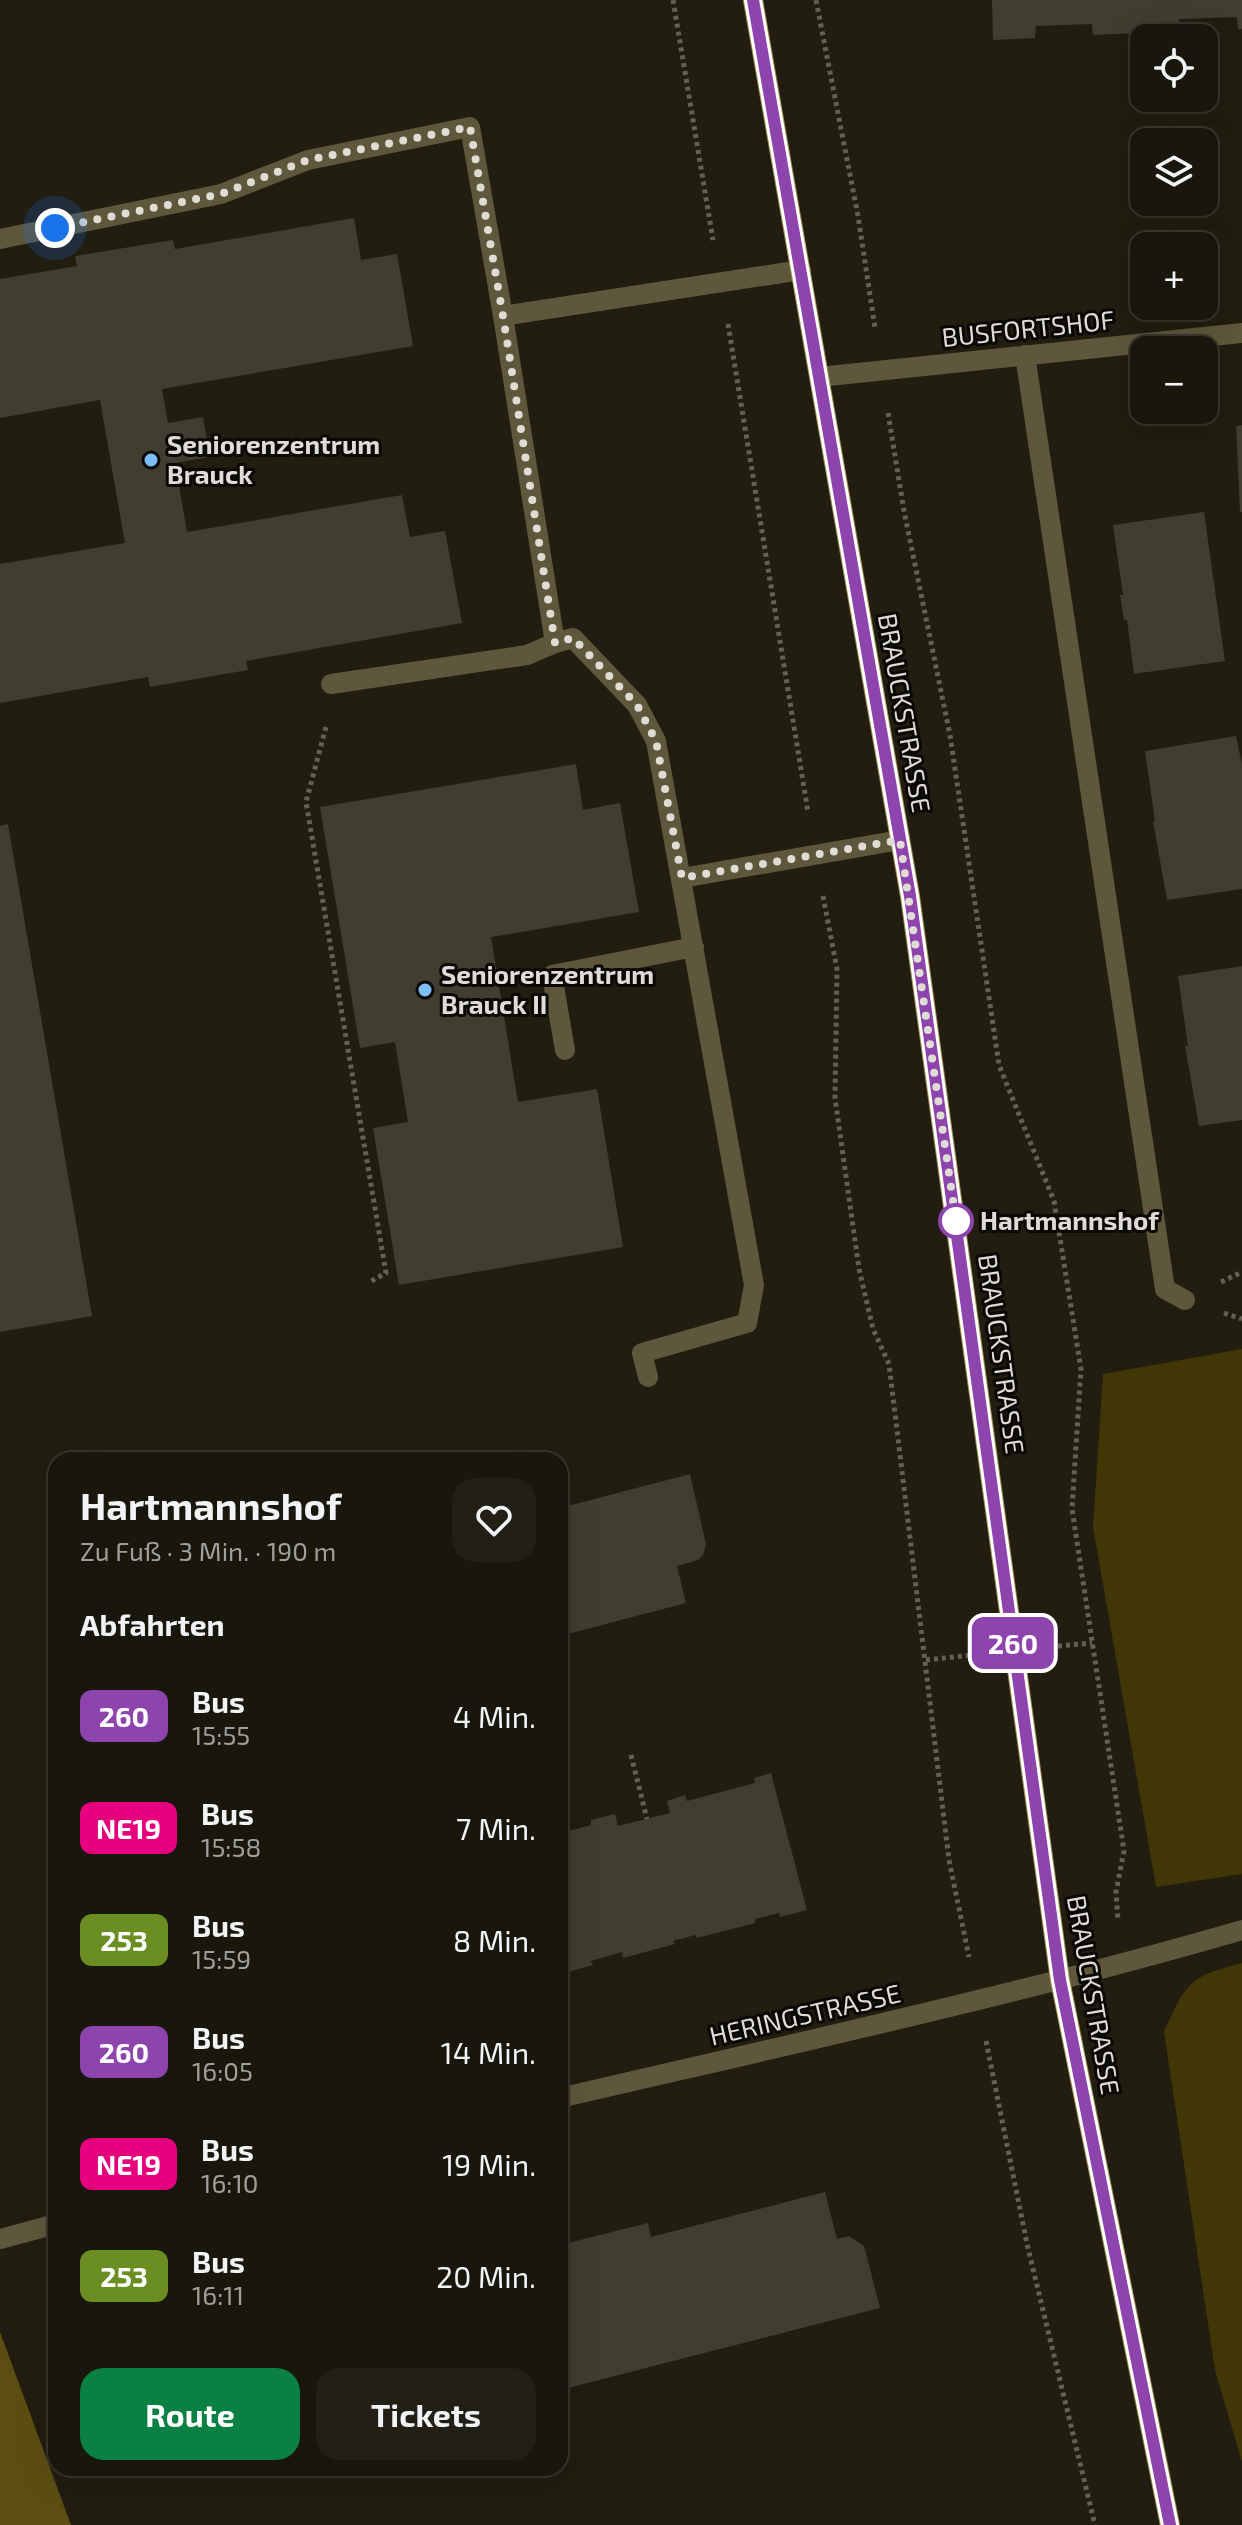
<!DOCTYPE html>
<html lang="de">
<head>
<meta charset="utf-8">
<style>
	:root { --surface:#19160c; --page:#221f15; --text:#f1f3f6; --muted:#9f9f9d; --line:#37352d; --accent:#0b8043 }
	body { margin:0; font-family:"Exo 2",sans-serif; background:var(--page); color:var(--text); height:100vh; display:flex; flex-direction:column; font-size:30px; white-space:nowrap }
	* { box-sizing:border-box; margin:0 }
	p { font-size:26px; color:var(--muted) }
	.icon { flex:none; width:44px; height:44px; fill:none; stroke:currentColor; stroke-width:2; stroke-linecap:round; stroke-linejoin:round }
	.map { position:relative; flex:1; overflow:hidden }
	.sheet { position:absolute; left:48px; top:1452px; width:520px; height:1024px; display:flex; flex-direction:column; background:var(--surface); border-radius:24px; box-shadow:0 8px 32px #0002,0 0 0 2px var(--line) }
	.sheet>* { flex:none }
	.badge { padding:0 16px; border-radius:12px; font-size:28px; line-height:52px }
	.tools { position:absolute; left:1130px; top:24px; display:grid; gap:16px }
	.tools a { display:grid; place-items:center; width:88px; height:88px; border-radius:16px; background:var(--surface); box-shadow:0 8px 32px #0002,0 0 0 2px var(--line); font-size:40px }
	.you { position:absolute; width:40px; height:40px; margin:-20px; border:6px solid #fff; border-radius:50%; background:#1a73e8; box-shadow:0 0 0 12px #1a73e833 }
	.map>.badge { position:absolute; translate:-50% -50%; box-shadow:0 0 0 4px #fff }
	h2 { padding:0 32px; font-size:30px; line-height:72px }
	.round { display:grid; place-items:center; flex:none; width:84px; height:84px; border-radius:24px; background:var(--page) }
	.head { display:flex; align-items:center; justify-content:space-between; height:136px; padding:0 32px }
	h1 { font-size:38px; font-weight:700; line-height:60px }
	.action { display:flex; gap:16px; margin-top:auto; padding:16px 32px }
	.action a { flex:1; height:92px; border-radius:24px; background:var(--accent); color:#fff; font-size:32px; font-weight:700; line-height:92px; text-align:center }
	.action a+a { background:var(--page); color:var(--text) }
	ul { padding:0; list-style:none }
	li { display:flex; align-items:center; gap:24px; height:112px; padding:0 32px }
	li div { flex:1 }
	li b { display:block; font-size:30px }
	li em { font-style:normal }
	li .badge { min-width:88px; font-weight:700; text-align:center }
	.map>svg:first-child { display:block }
</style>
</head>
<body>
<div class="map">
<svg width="1242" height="2525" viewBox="0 0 1242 2525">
	<rect width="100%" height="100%" fill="#211d10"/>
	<!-- green -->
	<path fill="#413606" d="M1242,1349V1874L1156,1887L1093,1527L1103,1374Z
		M1242,1963V2462L1215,2370L1164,2032C1186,1983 1188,1977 1242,1963Z"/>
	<!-- forest -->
	<path fill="#5c4e12" d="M0,2332L71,2525H0Z"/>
	<!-- building -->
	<path fill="#413d30" d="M992,0H1242V29H1238L1237,17L1179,19L1180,31L1093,35L1092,24L1036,26L1035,38L993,40Z
		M354,218L361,260L397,254L413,346L162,389L168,423L203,417L210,457L175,463L187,532L402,495L410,537L445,531L462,623L246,661L248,670L150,687L148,677L0,703V564L125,543L100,400L0,418V279L77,266L75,256L173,240L175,249Z
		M1242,425V512H1240L1236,426Z
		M1204,512L1225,661L1134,674L1127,620H1124L1120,595H1123L1113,525Z
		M1236,736L1242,765V889L1167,900L1153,821H1155L1145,751Z
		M576,764L583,810L620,803L639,912L491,937L518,1102L597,1089L623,1247L399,1285L373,1128L408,1122L395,1042L360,1048L320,807Z
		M8,824L92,1316L0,1332V826Z
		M1242,966V1120L1199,1126L1185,1046H1188L1178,976Z
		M690,1474L706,1544L703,1555L698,1560L677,1566L686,1603L560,1636V1508Z
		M771,1773L807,1910L780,1917L779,1913L755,1919V1923L697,1938L695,1935L673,1941L675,1944L623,1958L622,1952L591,1961L593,1965L560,1974V1833L591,1825V1820L615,1814L618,1826L670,1813L667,1801L685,1795L687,1801L755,1783L754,1778Z
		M825,2192L837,2239L849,2236L864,2246L880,2308L560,2390V2245L648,2223L651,2237Z"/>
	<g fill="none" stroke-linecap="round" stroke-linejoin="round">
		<!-- path -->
		<path stroke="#636055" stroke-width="5" stroke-dasharray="4 4" stroke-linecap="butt" d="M673,0L713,240
			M816,0L858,216L875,328
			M728,324L808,812
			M888,413L904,511L950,735L999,1065L1054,1201L1081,1369L1072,1509L1124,1851L1116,1892L1118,1920
			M326,727L306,802L386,1273L370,1282
			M823,896L837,969L835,1098L859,1269L873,1329L889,1364L949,1860L969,1957
			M1221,1282L1242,1272
			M1224,1313L1242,1319
			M1058,1646L1092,1643
			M926,1660L973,1655
			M631,1755L647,1819
			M986,2041L1027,2244L1095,2525"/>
		<!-- minor -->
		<path stroke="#5e573b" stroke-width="20" d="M0,239L221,194L308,160L470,127L503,316L555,643L573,638L637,705L656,741L754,1285L747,1323L642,1353L648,1377
			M503,316L801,270
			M1025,355L1165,1289L1185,1300
			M819,377L1242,333
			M331,684L527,655L555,643
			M682,878L900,840
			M565,1050L552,975L694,947
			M560,2098C788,2045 1017,1995 1242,1930
			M0,2239L56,2224"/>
		<!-- major -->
		<path stroke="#a19154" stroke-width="20" d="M753,0L910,896L1060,1980L1170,2525"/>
	</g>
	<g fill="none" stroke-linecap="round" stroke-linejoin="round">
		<!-- line casing -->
		<g stroke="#fff" stroke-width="18">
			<path id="line" d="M753,0L910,896L1060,1980L1170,2525"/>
		</g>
		<!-- line -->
		<use href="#line" stroke="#8e44ad" stroke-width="12"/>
		<!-- walk -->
		<path stroke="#dedcd4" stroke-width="8" stroke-dasharray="0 14.4" d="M55,228L221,194L308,160L470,127L503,316L555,643L573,638L637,705L656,741L682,878L900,840L956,1221"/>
	</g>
	<!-- markers -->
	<g fill="#7bbef8" stroke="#090804" stroke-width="3">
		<circle cx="151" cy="460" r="8"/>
		<circle cx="425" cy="990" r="8"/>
	</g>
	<circle fill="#fff" stroke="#8e44ad" stroke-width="4" cx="956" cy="1221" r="16"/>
	<g text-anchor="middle" stroke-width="6" stroke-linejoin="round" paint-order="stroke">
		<!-- street labels -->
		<g font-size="26" fill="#dedcd4" stroke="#090804">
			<text transform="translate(1028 329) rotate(-6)" y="9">BUSFORTSHOF</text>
			<text transform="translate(904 713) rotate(80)" y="9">BRAUCKSTRASSE</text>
			<text transform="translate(1001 1354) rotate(82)" y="9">BRAUCKSTRASSE</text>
			<text transform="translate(1093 1995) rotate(80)" y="9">BRAUCKSTRASSE</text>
			<text transform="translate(805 2015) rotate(-13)" y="9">HERINGSTRASSE</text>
		</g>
		<!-- poi labels -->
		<g font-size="26" font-weight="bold" fill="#dedcd4" stroke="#090804" text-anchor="start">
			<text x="167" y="454">Seniorenzentrum<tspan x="167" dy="30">Brauck</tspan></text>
			<text x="441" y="984">Seniorenzentrum<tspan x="441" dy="30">Brauck II</tspan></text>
		</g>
		<!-- stop labels -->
		<g font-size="26" font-weight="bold" fill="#dedcd4" stroke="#090804" text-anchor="start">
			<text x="980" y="1230">Hartmannshof</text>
		</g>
	</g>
</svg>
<div class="tools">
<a><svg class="icon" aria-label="locate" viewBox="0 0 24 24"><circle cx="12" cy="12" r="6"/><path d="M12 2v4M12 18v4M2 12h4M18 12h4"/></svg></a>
<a><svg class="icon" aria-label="layers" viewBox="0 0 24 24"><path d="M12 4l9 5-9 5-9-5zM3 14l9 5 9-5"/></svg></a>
<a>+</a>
<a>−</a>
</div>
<div class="you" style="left:55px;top:228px"></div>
<b class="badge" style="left:1013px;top:1643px;background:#8e44ad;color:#fff">260</b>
<section class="sheet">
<div class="head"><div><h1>Hartmannshof</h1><p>Zu Fuß · 3 Min. · 190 m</p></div><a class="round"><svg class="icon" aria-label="heart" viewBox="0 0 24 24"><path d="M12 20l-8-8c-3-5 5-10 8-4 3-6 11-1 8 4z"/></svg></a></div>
<h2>Abfahrten</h2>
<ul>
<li><span class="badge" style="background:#8e44ad;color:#fff">260</span><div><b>Bus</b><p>15:55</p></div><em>4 Min.</em></li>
<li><span class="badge" style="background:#e6007e;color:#fff">NE19</span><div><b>Bus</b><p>15:58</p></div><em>7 Min.</em></li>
<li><span class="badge" style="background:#6b8e23;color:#fff">253</span><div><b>Bus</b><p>15:59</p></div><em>8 Min.</em></li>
<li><span class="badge" style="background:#8e44ad;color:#fff">260</span><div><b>Bus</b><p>16:05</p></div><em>14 Min.</em></li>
<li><span class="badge" style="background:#e6007e;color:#fff">NE19</span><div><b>Bus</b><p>16:10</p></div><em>19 Min.</em></li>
<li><span class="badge" style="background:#6b8e23;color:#fff">253</span><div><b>Bus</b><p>16:11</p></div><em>20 Min.</em></li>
</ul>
<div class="action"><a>Route</a><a>Tickets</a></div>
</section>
</div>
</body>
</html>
